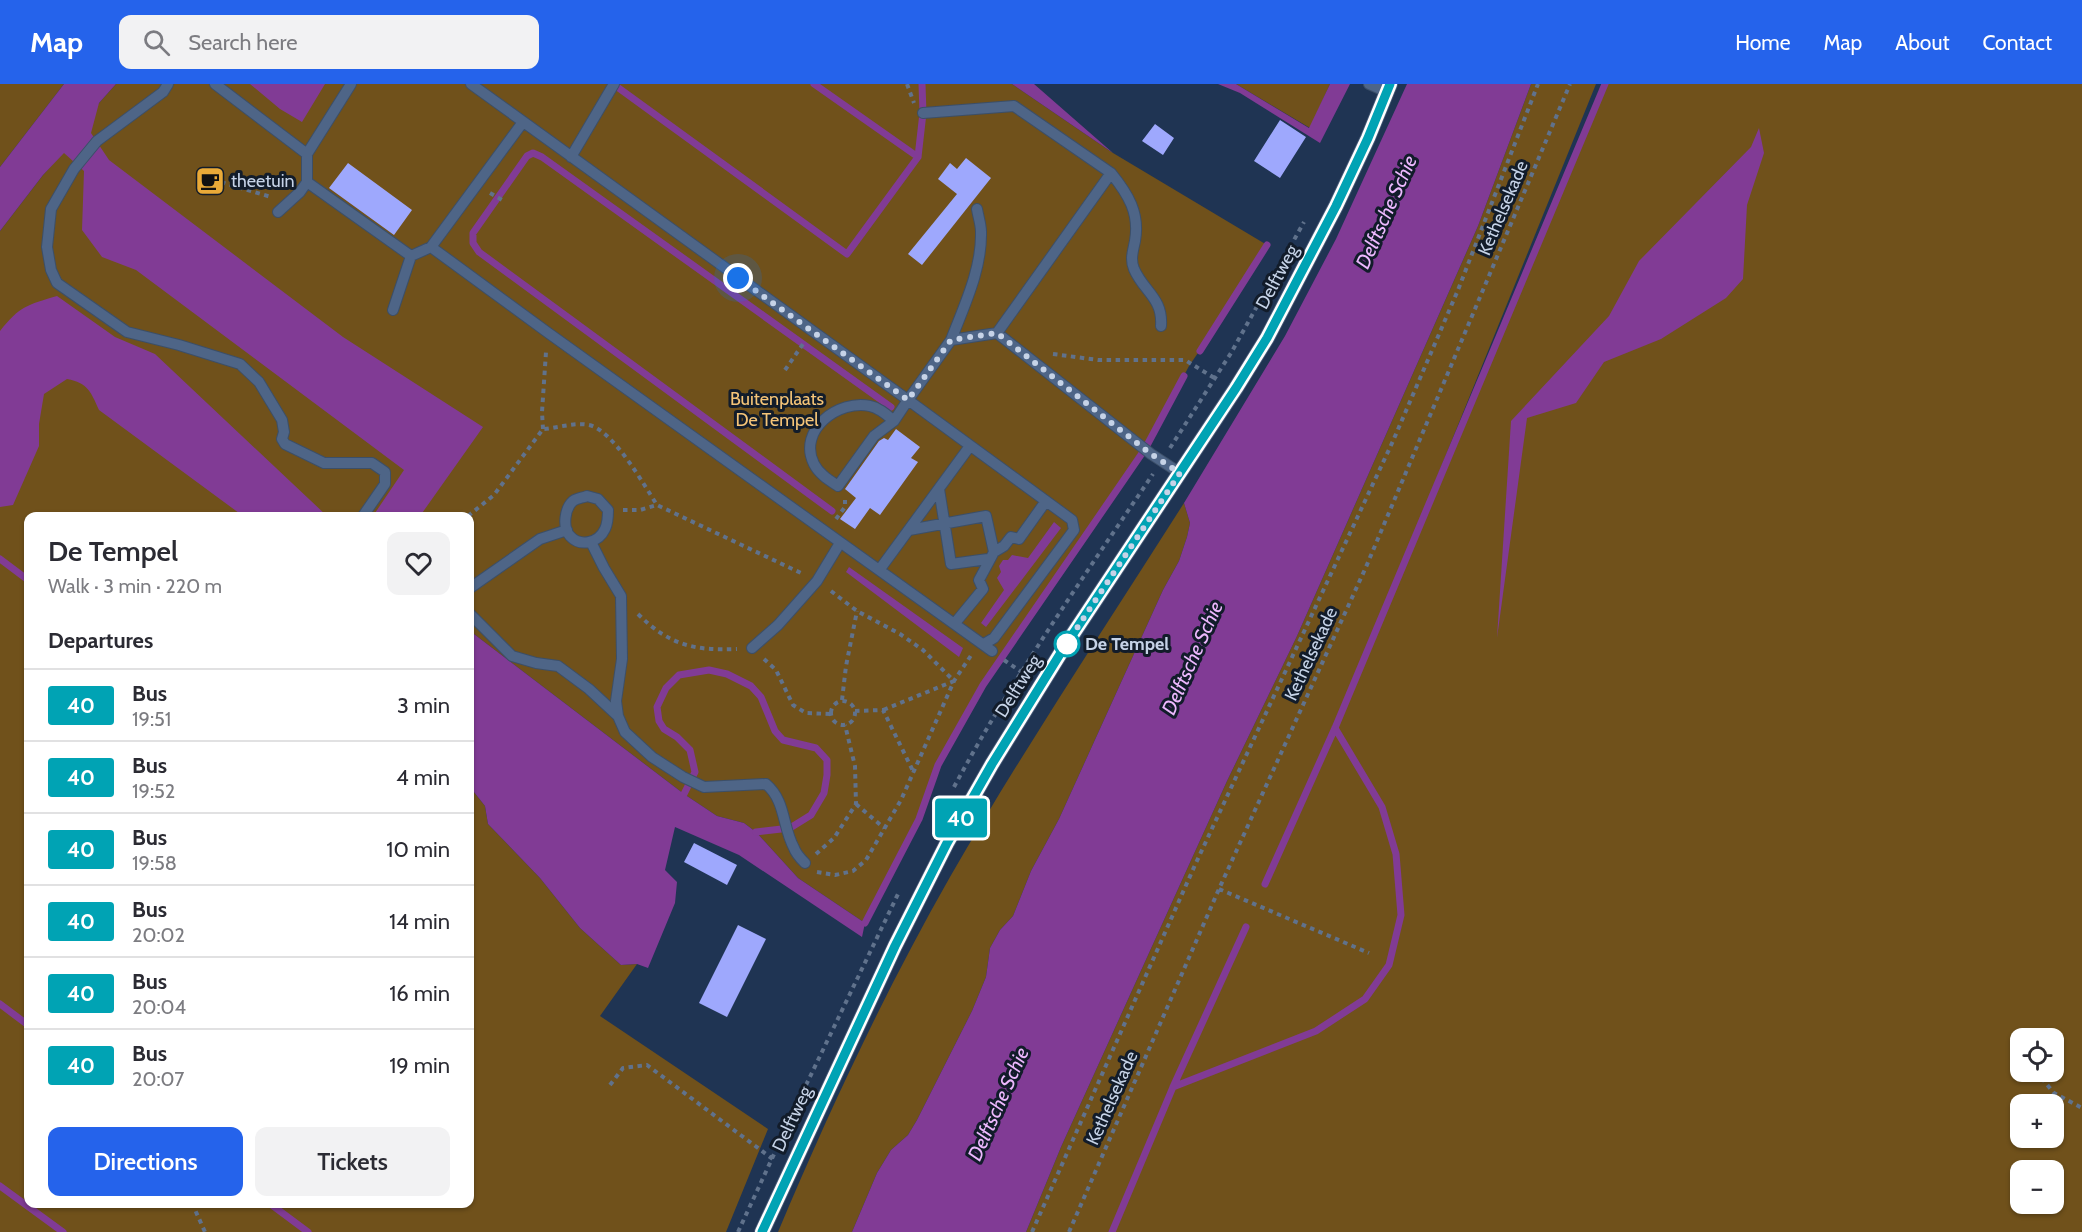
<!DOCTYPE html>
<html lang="en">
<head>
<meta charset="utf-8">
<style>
	:root { --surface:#fff; --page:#f2f2f3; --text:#2b2b33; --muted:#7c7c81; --line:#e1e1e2; --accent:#2563eb }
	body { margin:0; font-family:Cabin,sans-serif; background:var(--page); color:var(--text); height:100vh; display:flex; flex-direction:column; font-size:22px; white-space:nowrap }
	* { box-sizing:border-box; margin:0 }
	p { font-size:20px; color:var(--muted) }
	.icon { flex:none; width:33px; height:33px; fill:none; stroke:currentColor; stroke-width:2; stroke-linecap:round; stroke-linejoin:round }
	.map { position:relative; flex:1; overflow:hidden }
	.sheet { position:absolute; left:24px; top:428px; width:450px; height:696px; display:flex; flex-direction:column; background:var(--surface); border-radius:12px; box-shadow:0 2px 4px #0004 }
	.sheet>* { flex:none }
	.badge { padding:0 12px; border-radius:4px; font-size:21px; line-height:39px }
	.fabs { position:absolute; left:2010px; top:944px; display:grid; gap:12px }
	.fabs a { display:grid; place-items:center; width:54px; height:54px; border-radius:12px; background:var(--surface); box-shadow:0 2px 4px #0004; font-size:30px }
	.you { position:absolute; width:30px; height:30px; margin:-15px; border:4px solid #fff; border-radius:50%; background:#1a73e8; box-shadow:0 0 0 9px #1a73e833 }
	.map>.badge { position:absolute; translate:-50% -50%; box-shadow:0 0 0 3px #fff }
	h2 { padding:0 24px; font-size:22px; line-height:54px }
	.round { display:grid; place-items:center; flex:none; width:63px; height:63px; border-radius:12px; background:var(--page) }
	.head { display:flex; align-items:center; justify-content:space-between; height:102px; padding:0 24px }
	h1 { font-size:28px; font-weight:600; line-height:45px }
	.action { display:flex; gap:12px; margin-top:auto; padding:12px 24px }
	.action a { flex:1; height:69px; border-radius:12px; background:var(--accent); color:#fff; font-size:24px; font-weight:600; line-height:69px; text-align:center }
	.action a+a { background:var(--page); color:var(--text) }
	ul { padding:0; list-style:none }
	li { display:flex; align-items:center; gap:18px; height:72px; padding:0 24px; border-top:2px solid var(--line) }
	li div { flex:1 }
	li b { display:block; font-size:22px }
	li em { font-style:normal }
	li .badge { min-width:66px; font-weight:700; text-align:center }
	header { display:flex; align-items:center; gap:36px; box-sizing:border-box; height:84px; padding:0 30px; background:var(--accent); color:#fff }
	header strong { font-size:28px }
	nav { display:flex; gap:33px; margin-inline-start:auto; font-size:21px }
	.search { width:420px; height:54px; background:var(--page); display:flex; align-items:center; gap:15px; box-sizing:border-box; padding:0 21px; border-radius:12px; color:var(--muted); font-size:22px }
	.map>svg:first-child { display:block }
</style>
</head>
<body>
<header>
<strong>Map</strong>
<div class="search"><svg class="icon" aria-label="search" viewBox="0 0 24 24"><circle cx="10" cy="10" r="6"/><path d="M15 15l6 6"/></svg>Search here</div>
<nav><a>Home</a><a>Map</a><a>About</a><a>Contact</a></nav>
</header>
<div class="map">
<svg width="2082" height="1148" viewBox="0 0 2082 1148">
	<rect width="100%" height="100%" fill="#1f3453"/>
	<!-- green -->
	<path fill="#70511b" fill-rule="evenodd" d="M0,0H64L0,83Z
		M116,0H1012L1113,69L1267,161L1222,234L1189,282L1145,366L983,601L938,681L919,735L865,839L798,794L756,748L744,739L717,732L684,710L470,547V432H28V1119H470V703L485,722L488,740L540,794L580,844L621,881L637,880L600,932L768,1045L726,1148H0V147L43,91L64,68L99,19Z
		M1236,0H1330L1310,44Z
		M1531,0H1596L1365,571L1605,0H2082V1148H1026L1061,1063L1227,697L1297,552L1478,142ZM2020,954H2054V987H2020ZM2020,1020H2054V1053H2020ZM2020,1086H2054V1119H2020Z
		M1184,419L1190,439L1187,453L1179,477L1163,506L1059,735L1031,787L1013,832L1000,846L990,864L986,893L972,927L917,1036L908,1051L891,1066L877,1089L852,1148H778C829,1027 885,907 950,793C1024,665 1105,543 1184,419Z"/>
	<!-- water -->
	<path fill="#813b95" d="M64,0H116L99,19L91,49L109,76L343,253L483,343L420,432H373L404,386L136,186L102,173L82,146L84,87L64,69L43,91L0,147V83Z
		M250,0H325L302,38L280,25Z
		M1012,0H1034L1113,69Z
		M1218,0H1236L1309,44L1330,0H1350L1320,59L1240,9Z
		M1407,0H1531L1478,142L1297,552L1227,697L1061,1063L1026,1148H852L877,1089L891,1066L908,1051L917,1036L972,927L986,893L990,864L1000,846L1013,832L1031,787L1059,735L1163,506L1179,477L1187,453L1190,439L1184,419L1285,252L1336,155Z
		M1759,44L1764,69L1747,121L1743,195L1726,214L1661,255L1604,278L1576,319L1527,334L1497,554L1511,337L1609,232L1639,177L1751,63Z
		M57,212L115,253L155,270L327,432H243L99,326C91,308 88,299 67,295L44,310L39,340V362L13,421L0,423V247C20,222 27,221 57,212Z
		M1054,438L1061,444L986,543L981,539L1004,506L997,494L1001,488L999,482L1003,476H1008L1012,471L1028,474Z
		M849,483L963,564L959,573L846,488Z
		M470,547L684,710L717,732L744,739L756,748L798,794L865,839L862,853L739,771L675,743L665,786L677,798L675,819L648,884L637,880L621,881L580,844L540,794L488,740L485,722L470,703Z"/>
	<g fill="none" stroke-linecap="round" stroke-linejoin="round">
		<!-- stream -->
		<path stroke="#813b95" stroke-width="7" d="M613,0L847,170L918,73L923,29L922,0
			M814,0L918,73
			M1200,267L1267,161
			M832,427L479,168L473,159V149L527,72L533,69L542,73L891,323
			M0,475L28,496
			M684,710L695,688L690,666L677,653L664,645L659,637L657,623L666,604L679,591L709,586L727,590L751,602L761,613L775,647L783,656L816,664L827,676V691L824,709L811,731L790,744L756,748
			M1265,800L1335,644L1605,0
			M865,839L919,735L938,681L983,601L1145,365L1184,292
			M0,920L28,941
			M1173,1003L1316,947L1365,915L1389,881L1401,831L1396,770L1382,723L1335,644
			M0,1102L63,1148
			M269,1119L308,1148
			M1112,1148L1173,1003L1246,843"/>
	</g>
	<!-- building -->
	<path fill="#9ea8fd" d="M1280,36L1306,53L1280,94L1254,77Z
		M1155,40L1174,54L1163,71L1142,57Z
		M966,74L991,94L922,181L908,170L957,110L938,95L950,79L957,85Z
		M348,79L412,126L394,151L329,104Z
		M896,345L920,363L911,374L918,378L880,431L870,424L855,445L840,435L856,414L845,405L879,357L884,354L888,356Z
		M694,759L737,781L727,801L684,778Z
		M738,841L766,855L727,933L699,919Z"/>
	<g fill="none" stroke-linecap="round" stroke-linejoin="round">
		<!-- lane casing -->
		<g stroke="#3c4f68" stroke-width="12">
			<path id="lane" d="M168,0L163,8L97,57L74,85L51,125L47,163L51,186L57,199L127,248L179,261L240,280L259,298L282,336L284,348L282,355L285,360L324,379H372L385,388V400L363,432
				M215,0L307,70V98L411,172
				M471,0L908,316L951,256L997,249L1111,89L1014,22L923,29
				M1369,0L1387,8
				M307,70L351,0
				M571,73L614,0
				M1111,89C1128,110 1140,129 1135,157C1133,167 1130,175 1134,185C1144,208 1163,214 1161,242
				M278,128L300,108L307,98
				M431,163L547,248L992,567
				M393,226L411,172L431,163L523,38
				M997,249L1151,370L1180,389
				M951,256C964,222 982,185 981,148C981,140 978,132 977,125
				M894,337C887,331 880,324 870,322C839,315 797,346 814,380C819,390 829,396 838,402L874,352L894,337L908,316L1072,436L1074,446L994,554L984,560
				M939,405L951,480L988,475
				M587,412L598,415L608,426C608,432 608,439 605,445C599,458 581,464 570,452C562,443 565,424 573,417C577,414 582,414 587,412Z
				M909,446L986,432L994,468
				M591,458L604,484L621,512L622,575L616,617L618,632L625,648L652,673L683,693L704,703L766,700C786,717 782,742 794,764C796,770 801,775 805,779
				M880,485L970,362
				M470,504L540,455L567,446
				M470,530L512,572L536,579L558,582L589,605L618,632
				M955,539L983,505L979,496L994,468L1004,462L1011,453L1019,455L1046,417
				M752,564L778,541L817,497L840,459"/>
		</g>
		<!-- secondary casing -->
		<g stroke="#3c4f68" stroke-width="16">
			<path id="secondary" d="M762,1148L895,862L947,759L992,680L1065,562L1236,304L1267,254L1336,122L1368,54L1390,0"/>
		</g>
		<!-- path -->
		<path stroke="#60728c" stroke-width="4" stroke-dasharray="4.5 4.5" stroke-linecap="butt" d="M907,0L914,19
			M221,98L271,113
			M490,109L504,117
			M1053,270L1098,276H1185L1216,295
			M785,286L803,260
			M543,345L542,328L546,268
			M1170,364L1231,269L1304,138
			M623,426H640L657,421L801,489
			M468,432L494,411L543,345C558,344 574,338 589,341C613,346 644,401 657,421
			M836,435L845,423V416
			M831,507L857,527L900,550L923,566L954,597L883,626
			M638,530C669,561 694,567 737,565
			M764,575L776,586L793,621L806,629L830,630
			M1004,576L1023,589
			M842,616L846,582L857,527
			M831 629a12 12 0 1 1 24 0a12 12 0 1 1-24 0Z
			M855,627L883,626L913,687
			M954,703C1012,595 1084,492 1153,390
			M856,720L884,744
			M816,770L834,754L856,720L855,682L845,641
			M817,788L835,791L853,787L866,776L901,716L954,597L972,570
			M1219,805L1369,869
			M2024,952L2025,954
			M2036,987L2054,1009L2082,1024
			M610,1001L623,984L647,981L774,1076
			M192,1119L205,1148
			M738,1148L807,999L899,808
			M1032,1148L1195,781L1393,357L1458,206L1538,0
			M1069,1148L1219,805L1366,483L1570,0"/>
		<!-- lane -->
		<use href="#lane" stroke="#4e6587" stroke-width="10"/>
		<!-- secondary -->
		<use href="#secondary" stroke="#4e6587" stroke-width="15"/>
	</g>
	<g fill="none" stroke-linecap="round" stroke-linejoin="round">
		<!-- line casing -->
		<g stroke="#fff" stroke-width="14">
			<path id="line" d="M762,1148L895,862L947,759L992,680L1065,562L1236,304L1267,254L1336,122L1368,54L1390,0"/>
		</g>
		<!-- line -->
		<use href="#line" stroke="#00a3b4" stroke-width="9"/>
		<!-- walk -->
		<path stroke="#c6d3e7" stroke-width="6" stroke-dasharray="0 10.8" d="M738,194L908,316L951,256L997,249L1151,370L1180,389L1065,562L1067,560"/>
	</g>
	<!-- icons -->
	<defs>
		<g id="cafe-square" transform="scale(1.5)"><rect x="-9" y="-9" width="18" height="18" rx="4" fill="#eaaa38" stroke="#121c2a"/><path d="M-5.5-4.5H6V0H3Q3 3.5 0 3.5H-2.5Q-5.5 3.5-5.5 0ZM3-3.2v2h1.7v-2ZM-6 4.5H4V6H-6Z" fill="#111"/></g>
	</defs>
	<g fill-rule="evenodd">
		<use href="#cafe-square" x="210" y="97"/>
	</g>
	<!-- markers -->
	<circle fill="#fff" stroke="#00a3b4" stroke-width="3" cx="1067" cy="560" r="12"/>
	<g text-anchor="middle" stroke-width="6" stroke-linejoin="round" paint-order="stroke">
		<!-- poi labels -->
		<g font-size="18" fill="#c6d3e7" stroke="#121c2a" text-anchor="start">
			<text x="231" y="103">theetuin</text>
		</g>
		<!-- street labels -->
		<g font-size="18" fill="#c6d3e7" stroke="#121c2a">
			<text transform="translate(1503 124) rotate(-67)" y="6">Kethelsekade</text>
			<text transform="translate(1277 193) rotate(-62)" y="6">Delftweg</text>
			<text transform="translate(1311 570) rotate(-65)" y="6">Kethelsekade</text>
			<text transform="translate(1018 602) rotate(-58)" y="6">Delftweg</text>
			<text transform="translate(1112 1014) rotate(-66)" y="6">Kethelsekade</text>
			<text transform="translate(792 1035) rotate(-65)" y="6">Delftweg</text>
		</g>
		<!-- park labels -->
		<g font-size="18" fill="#f6c578" stroke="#121c2a">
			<text x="777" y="321">Buitenplaats<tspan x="777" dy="21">De Tempel</tspan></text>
		</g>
		<!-- stop labels -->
		<g font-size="18" font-weight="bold" fill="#c6d3e7" stroke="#121c2a" text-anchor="start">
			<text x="1085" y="566">De Tempel</text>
		</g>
		<!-- water labels -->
		<g font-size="20" font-style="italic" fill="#edb8fe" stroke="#121c2a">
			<text transform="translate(1386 128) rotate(-66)" y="7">Delftsche Schie</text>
			<text transform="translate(1192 574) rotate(-66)" y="7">Delftsche Schie</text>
			<text transform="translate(998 1020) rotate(-66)" y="7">Delftsche Schie</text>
		</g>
	</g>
</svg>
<div class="fabs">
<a><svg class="icon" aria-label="locate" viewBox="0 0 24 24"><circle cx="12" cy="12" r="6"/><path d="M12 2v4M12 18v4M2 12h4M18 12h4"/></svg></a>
<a>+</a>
<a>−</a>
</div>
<div class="you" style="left:738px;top:194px"></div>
<b class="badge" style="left:961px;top:734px;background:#00a3b4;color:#fff">40</b>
<section class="sheet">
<div class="head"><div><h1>De Tempel</h1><p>Walk · 3 min · 220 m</p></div><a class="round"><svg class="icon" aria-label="heart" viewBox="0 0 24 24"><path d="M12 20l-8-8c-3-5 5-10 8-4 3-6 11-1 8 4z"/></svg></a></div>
<h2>Departures</h2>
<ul>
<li><span class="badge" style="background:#00a3b4;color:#fff">40</span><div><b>Bus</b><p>19:51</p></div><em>3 min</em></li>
<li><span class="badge" style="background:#00a3b4;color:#fff">40</span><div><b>Bus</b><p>19:52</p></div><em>4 min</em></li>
<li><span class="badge" style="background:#00a3b4;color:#fff">40</span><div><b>Bus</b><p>19:58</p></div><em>10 min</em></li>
<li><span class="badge" style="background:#00a3b4;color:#fff">40</span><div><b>Bus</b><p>20:02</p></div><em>14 min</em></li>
<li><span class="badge" style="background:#00a3b4;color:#fff">40</span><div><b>Bus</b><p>20:04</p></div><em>16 min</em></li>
<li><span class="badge" style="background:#00a3b4;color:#fff">40</span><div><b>Bus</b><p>20:07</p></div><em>19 min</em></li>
</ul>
<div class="action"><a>Directions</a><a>Tickets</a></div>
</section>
</div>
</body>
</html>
